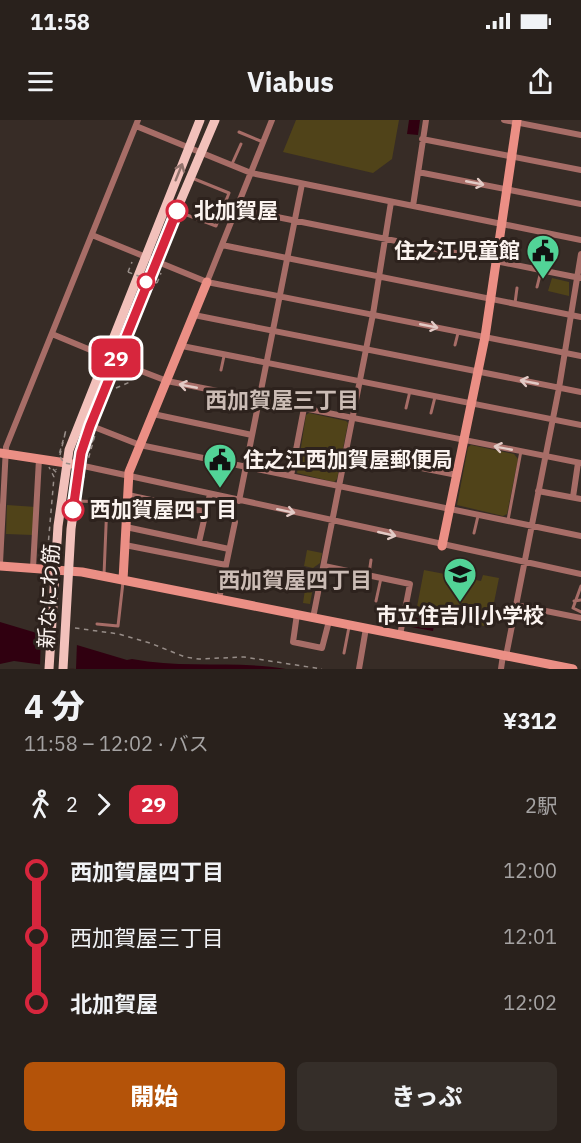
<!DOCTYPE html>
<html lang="ja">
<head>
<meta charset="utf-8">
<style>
	:root { --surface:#29211c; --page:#352e29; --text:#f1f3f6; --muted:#a5a3a3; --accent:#b45309 }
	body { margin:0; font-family:"IBM Plex Sans","Noto Sans JP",sans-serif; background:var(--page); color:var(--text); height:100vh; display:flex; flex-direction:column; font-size:22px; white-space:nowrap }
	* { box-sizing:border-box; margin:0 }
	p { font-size:20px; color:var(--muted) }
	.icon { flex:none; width:33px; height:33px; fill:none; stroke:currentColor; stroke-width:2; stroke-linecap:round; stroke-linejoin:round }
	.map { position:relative; height:549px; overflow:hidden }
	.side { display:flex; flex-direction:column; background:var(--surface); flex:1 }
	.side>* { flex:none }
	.badge { padding:0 12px; border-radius:9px; font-size:21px; line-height:39px }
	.map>.badge { position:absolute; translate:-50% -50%; box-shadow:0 0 0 3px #fff }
	.legs { display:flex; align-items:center; gap:9px; height:66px; padding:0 24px; font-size:20px }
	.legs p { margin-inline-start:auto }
	.head { display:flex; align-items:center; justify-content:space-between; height:102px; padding:0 24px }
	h1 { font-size:33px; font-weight:800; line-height:45px }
	.primary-button { display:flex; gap:12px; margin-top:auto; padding:12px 24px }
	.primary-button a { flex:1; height:69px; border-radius:9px; background:var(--accent); color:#fff; font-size:24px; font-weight:800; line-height:69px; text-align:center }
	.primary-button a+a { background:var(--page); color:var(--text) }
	ul { padding:0 24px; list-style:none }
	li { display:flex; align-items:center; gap:21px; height:66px; font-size:22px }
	li i { display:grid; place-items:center; width:9px; height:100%; margin:0 8px; background:currentColor }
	li i::after { content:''; width:15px; height:15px; margin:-8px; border:4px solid; border-radius:50%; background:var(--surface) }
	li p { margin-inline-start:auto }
	li:first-child i { background:linear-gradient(#0000 50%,currentColor 0) }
	li:last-child i { background:linear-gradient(currentColor 50%,#0000 0) }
	.status { display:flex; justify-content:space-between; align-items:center; height:42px; padding:0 30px; background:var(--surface); direction:ltr }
	.status svg { height:16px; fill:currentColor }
	header { display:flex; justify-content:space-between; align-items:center; height:78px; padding:0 24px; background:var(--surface); font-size:27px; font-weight:800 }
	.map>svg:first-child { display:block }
</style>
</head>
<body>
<div class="status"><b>11:58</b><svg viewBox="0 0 49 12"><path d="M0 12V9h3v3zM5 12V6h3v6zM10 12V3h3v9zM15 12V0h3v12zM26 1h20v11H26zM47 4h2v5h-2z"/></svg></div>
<header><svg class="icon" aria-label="menu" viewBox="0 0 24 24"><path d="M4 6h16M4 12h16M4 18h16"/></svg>Viabus<svg class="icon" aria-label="share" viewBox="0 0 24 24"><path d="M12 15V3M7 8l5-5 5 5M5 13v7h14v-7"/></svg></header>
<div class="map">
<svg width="581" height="549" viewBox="0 0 581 549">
	<rect width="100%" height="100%" fill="#372c26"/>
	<!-- green -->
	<path fill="#504319" d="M296,0H399L392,39L373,53L283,32Z
		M552,158L569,162V176L548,171Z
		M309,293L346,301L348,303L337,359L334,362L297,353L306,295Z
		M471,325L514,334L518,339L507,394L503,396L457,385L468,327Z
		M7,385L36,387L33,415L6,414Z
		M307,430L322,433L320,443L313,448L304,446Z
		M424,450L481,461L483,455L499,458L489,507L416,492Z
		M307,456L315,457L310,484L303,483Z"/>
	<!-- water -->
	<path fill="#300010" d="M409,0H420L418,15L407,14Z
		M413,497L435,501L433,511L411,507Z
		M0,502L127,540L132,539C184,549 234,540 286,549H74L14,541L0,544Z"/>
	<!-- pier -->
	<path fill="#372c26" d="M41,510L77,522L76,549L40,547Z"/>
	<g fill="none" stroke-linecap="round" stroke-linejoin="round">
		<!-- path -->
		<path stroke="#978d88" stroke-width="1.5" stroke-dasharray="4.5 4.5" stroke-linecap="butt" d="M128,152L132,142
			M157,163L161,153
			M131,240L137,226
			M116,268L130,262
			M53,349L57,353L56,349
			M111,382H121
			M47,438L54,357L49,347
			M45,479L46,462
			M75,508L119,514L150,523L185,537L199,539L244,537L322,549"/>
		<!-- lane -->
		<path stroke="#a76d67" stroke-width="3" d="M239,12L263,22
			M232,44L241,24
			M179,92L216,106L229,73L192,58
			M537,167L541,151
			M515,183L517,168
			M455,225L458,213
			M221,250L224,236
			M406,288L410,271
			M431,293L435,277
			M76,381L107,382L104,455
			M508,400L521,331
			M474,413L478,396
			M369,454L371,440
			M581,466L573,488L581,492
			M376,481L381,458
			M574,481L581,480
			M97,504L118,506L123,462
			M344,533L349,507"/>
		<!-- street -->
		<path stroke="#a76d67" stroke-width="6" d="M504,0L581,15
			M136,6L251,53L581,120
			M422,19L581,50
			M418,52L581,84
			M413,86L426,0
			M237,89L580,158
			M92,115L207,162L581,236
			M222,125L581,197
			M207,162L272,0
			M194,195L581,272
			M52,214L105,236
			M182,226L581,305
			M115,241L167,261L581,343
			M153,294L252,315
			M89,305L140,325L581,416
			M346,333L457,355
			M79,345L581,454
			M291,356L304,288
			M538,371L581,379
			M128,375L206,392
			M573,377L578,343
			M239,381L302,64
			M126,407L229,429
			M199,422L210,374
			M125,425L226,445
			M0,443L6,327L138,0
			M324,446L410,464L400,515
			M33,448L39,339
			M219,479L235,402
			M516,485L581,498
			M297,494L293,522L322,528L329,501
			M313,498L373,194L391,82
			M506,536L559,268L581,134
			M359,549L366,508
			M501,549L503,535"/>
		<!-- secondary -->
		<path stroke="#eb8f85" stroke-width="9" d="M0,333L79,345
			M442,426L485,217L517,0
			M0,446L82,452L573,549
			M123,460L129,352L207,162"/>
		<!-- primary -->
		<path stroke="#f2c1bb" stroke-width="9" d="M49,549L58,406L69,330L200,0
			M63,549L71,409L81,333L155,141L215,0"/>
		<!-- path-bridge -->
		<path stroke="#978d88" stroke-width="1.5" stroke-dasharray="4.5 4.5" stroke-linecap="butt" d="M128,152L157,163
			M60,335L66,310L59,335L64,343L81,346L88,340L95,315L87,336
			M82,348L85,353L84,357V353"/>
	</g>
	<!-- one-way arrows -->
	<defs><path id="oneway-shaft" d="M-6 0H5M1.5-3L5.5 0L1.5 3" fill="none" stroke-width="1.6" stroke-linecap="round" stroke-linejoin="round" transform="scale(1.5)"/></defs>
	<use stroke="#90726c" href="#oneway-shaft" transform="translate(179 52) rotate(-68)"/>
	<g stroke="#e2cbc6">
		<use href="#oneway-shaft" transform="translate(475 63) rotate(11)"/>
		<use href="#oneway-shaft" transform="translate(429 206) rotate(11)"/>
		<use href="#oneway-shaft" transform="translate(529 262) rotate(-169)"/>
		<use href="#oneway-shaft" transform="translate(188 266) rotate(-169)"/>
		<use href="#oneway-shaft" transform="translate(503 328) rotate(-169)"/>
		<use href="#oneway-shaft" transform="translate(286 391) rotate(12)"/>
		<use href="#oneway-shaft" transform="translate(387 414) rotate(13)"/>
	</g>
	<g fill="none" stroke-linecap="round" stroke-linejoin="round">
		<!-- line-1 casing -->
		<g stroke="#fff" stroke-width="14">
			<path id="line-1" d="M73,390L81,333L90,306L177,91"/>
		</g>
		<!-- line-1 -->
		<use href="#line-1" stroke="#d7263d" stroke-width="9"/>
	</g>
	<!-- icons -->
	<defs>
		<g id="civic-pin" transform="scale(1.725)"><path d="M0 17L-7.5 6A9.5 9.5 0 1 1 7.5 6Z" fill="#52d397" stroke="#2d221d"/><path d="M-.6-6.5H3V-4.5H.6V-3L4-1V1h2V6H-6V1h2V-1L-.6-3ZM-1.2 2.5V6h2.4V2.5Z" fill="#111"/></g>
		<g id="school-pin" transform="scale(1.725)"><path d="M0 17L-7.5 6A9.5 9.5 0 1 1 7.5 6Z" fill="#52d397" stroke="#2d221d"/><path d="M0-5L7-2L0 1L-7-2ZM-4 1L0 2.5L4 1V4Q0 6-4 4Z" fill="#111"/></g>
	</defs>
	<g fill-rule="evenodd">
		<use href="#civic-pin" x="543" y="131"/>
		<use href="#civic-pin" x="220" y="340"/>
		<use href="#school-pin" x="460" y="454"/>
	</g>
	<!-- markers -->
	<g fill="#fff" stroke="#d7263d" stroke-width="3">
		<circle cx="177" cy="91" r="10"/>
		<circle cx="146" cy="162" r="8"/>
		<circle cx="73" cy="390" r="10"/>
	</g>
	<g text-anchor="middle" stroke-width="6" stroke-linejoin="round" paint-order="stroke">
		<!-- stop labels -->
		<g font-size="21" font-weight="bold" fill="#fbf3ef" stroke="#2d221d" text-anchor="start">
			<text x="194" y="98">北加賀屋</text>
			<text x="90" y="397">西加賀屋四丁目</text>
		</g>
		<!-- poi labels -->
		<g font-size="21" font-weight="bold" fill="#fbf3ef" stroke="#2d221d" text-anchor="end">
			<text x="520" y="138">住之江児童館</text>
			<text x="243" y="347" text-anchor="start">住之江西加賀屋郵便局</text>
			<text x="460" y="503" text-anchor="middle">市立住吉川小学校</text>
		</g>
		<!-- street labels -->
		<g font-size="21" fill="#fbf3ef" stroke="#2d221d">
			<text transform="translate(49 476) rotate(-87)" y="7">新なにわ筋</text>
		</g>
		<!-- neighbourhood labels -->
		<g font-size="22" font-weight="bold" fill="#cbbcb5" stroke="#2d221d">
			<text x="282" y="288">西加賀屋三丁目</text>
			<text x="295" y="468">西加賀屋四丁目</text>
		</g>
	</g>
</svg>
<b class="badge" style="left:116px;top:238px;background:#d7263d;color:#fff">29</b>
</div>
<section class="side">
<div class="head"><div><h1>4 分</h1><p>11:58 – 12:02 · バス</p></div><b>¥312</b></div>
<div class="legs"><svg class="icon" aria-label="walk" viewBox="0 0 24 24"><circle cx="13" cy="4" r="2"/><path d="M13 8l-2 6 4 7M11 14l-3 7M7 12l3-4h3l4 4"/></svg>2<svg class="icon" aria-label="forward" viewBox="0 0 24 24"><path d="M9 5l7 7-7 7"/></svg><b class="badge" style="background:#d7263d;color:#fff">29</b><p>2駅</p></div>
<ul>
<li><i style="color:#d7263d"></i><b>西加賀屋四丁目</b><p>12:00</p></li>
<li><i style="color:#d7263d"></i><span>西加賀屋三丁目</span><p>12:01</p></li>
<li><i style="color:#d7263d"></i><b>北加賀屋</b><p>12:02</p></li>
</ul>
<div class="primary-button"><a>開始</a><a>きっぷ</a></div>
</section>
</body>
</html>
